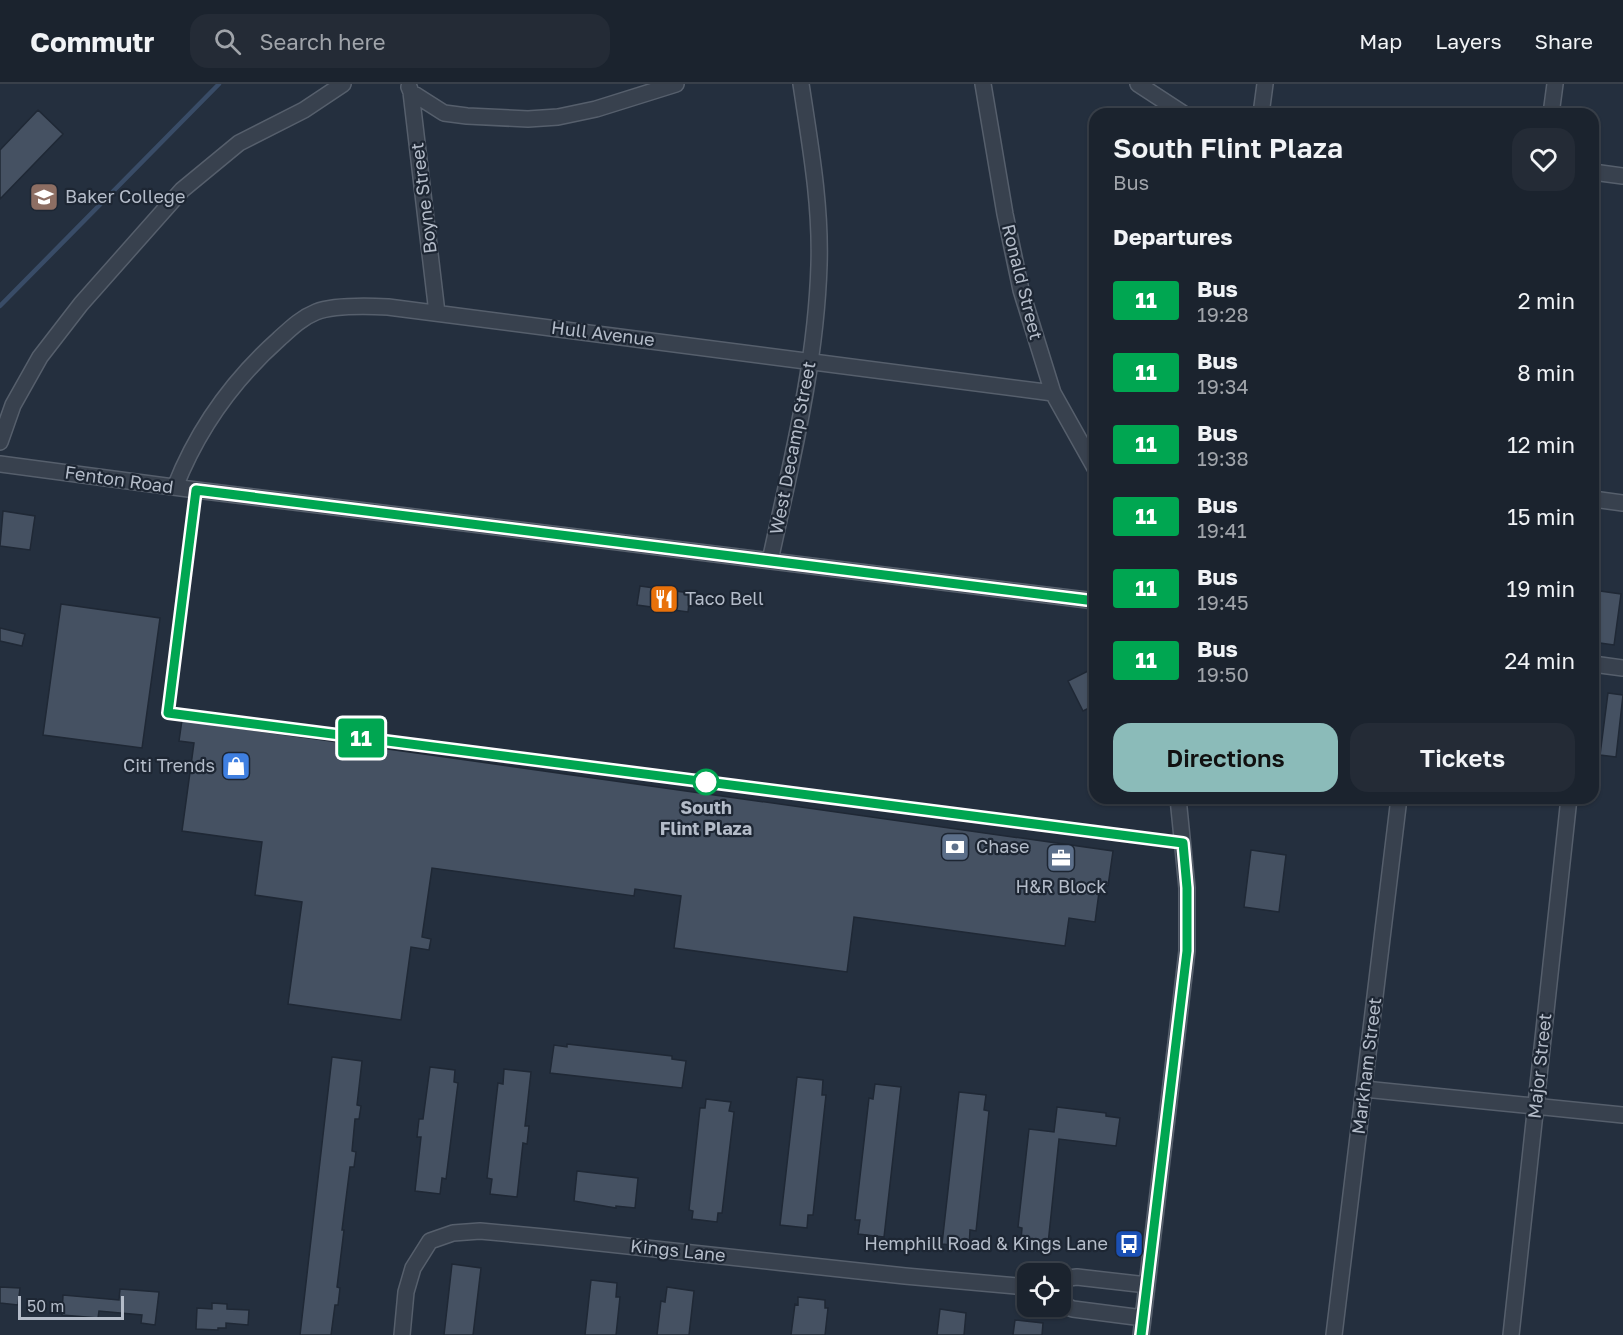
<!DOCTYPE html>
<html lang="en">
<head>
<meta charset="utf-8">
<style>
	:root { --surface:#1b232e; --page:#242b36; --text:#f1f3f6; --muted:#a0a4aa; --line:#39404a; --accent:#8bbbb9 }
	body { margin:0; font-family:"Golos Text",sans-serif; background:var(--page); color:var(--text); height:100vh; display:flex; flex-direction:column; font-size:22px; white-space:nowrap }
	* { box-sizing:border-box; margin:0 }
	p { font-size:20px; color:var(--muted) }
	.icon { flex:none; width:33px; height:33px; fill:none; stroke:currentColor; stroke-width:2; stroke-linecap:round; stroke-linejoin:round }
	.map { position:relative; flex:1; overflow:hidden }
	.sheet { position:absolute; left:1089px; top:24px; width:510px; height:696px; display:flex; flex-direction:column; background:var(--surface); border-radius:18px; box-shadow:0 2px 4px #0004,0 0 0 2px var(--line) }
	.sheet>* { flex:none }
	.badge { padding:0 12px; border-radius:4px; font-size:21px; line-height:39px }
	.fabs { position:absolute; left:1017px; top:1179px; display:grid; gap:12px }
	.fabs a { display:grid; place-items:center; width:54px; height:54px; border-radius:12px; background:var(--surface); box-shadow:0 2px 4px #0004,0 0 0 2px var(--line); font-size:30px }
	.scale { position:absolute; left:18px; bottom:15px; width:106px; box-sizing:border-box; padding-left:6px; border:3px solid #b4bcc9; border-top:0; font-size:16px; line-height:21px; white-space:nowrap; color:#b4bcc9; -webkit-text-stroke:4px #1d2633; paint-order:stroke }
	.map>.badge { position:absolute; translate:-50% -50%; box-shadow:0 0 0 3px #fff }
	h2 { padding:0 24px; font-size:22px; line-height:54px }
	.round { display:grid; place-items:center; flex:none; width:63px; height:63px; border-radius:18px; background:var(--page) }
	.headline { display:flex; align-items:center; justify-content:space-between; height:102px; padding:0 24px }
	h1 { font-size:28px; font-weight:600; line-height:45px }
	.primary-button { display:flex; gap:12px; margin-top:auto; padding:12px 24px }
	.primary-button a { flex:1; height:69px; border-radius:18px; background:var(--accent); color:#111; font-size:24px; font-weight:600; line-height:69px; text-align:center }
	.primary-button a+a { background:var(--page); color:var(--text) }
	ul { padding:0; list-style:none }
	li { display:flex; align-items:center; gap:18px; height:72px; padding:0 24px }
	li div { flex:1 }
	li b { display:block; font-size:22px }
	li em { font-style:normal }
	li .badge { min-width:66px; font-weight:700; text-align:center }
	header { display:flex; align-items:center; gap:36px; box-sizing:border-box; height:84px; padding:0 30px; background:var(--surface); border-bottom:2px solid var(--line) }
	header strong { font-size:28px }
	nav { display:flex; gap:33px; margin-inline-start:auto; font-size:21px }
	.search { width:420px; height:54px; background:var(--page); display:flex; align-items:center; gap:15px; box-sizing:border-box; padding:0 21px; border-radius:18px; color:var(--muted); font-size:22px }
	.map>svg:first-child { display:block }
</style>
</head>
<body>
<header>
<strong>Commutr</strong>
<div class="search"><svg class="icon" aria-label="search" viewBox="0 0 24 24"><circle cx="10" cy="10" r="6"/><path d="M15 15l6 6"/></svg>Search here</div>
<nav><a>Map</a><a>Layers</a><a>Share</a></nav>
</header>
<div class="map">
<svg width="1623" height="1251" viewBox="0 0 1623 1251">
	<rect width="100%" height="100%" fill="#242f3e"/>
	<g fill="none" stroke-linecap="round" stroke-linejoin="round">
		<!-- stream -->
		<path stroke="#394c67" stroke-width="4.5" d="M0,222L219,0"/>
	</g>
	<!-- building -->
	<path fill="#455162" stroke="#1f2835" stroke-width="1.5" d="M38,26L63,50L0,115V66Z
		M3,427L35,432L30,466L0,462Z
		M640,502L690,509L688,528L637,521Z
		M1593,506L1621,510L1614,561L1593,558Z
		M61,520L160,534L142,664L43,651Z
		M0,544L25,550L22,562L0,557Z
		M1090,586L1095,597V621L1083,627L1068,597Z
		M1608,609L1623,611L1616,673L1600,671Z
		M182,636L1113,767L1108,802L1100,801L1095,838L1069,834L1065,862L854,833L847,888L674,864L681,812L635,805L634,812L432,784L422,853L431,855L429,866L411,863L401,936L288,920L302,818L255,811L262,758L182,747L194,659L179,657Z
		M1251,766L1286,771L1279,828L1244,823Z
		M567,960L672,972V975L686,977L682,1004L550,989L554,961L567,963Z
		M332,973L362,977L357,1021L361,1022L359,1035H355L352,1067L356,1068L354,1083H350L342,1146H344L337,1203L340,1204L338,1221H335L331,1251H300Z
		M430,983L455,986L454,998L458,999L446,1095L442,1094L440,1110L415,1107L421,1053H417L419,1035H423Z
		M504,985L531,988L525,1042H529L527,1060L523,1059L517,1113L490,1110L492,1095L487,1094L498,999L503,1000Z
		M797,993L823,996L822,1011H826L813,1131H808L807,1144L780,1141Z
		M875,1000L901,1003L884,1153L858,1150L860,1136H855L869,1014L873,1015Z
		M959,1008L986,1011L984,1026L989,1027L976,1147L970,1146L969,1163L942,1160Z
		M706,1015L731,1018L729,1027L734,1028L722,1129H718L717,1138L692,1135L693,1127L689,1126L700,1024H705Z
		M1057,1023L1106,1029V1032L1120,1034L1116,1062L1059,1055L1048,1160L1021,1156L1022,1144L1018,1143L1029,1045L1054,1048Z
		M577,1087L638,1094L635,1124L616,1122V1124L574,1117Z
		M452,1180L481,1184L473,1251H444Z
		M591,1196L617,1199L616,1213H620L616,1251H585Z
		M0,1203L20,1204L18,1221L0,1219Z
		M667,1203L694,1207L689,1251H657L661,1217L665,1218Z
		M120,1205L159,1208L155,1241L141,1239L142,1231L99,1227L98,1234L62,1231L63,1211L119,1216Z
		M798,1213L825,1216V1224H828L825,1251H791L795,1220L798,1221Z
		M212,1219L227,1220V1225L249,1226L248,1241L226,1239V1244H218V1246L196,1245L197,1224L212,1225Z
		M940,1225L966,1229L964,1251H937Z
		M1015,1236L1043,1239L1042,1251H1013Z"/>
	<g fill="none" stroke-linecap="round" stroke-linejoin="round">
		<!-- minor casing -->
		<g stroke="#565f6c" stroke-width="18">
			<path id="minor" d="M983,0L1005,130L1021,206L1053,309L1095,384
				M1138,0L1184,30
				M409,3L411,8L437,229
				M411,8L444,29L467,32L528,35L558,33L596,25L676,0
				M1261,30L1265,0
				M1551,30L1555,0
				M1593,88L1623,92
				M0,358L13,321L40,273L81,220L182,106L239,59L304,26L343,0
				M0,380L196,406L1095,517
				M175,403C197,347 233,296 279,255C290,245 301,234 316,228C334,221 368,222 388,223L1053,309
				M1593,415L1623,419
				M770,477C791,379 816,282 819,181C821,120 810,60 801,0
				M1593,580L1623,584
				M1364,1005L1623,1031
				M1060,1195L1077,1193L1147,1201
				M1060,1220L1073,1225L1143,1234
				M402,1251L406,1208L413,1184L430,1157L453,1149L480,1147L544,1153L905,1192L1028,1203
				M1141,1251L1187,867V804L1178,714
				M1334,1251L1399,714
				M1511,1251L1569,714"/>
		</g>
		<!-- minor -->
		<use href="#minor" stroke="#38414e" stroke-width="15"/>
	</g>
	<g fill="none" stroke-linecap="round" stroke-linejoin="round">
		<!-- line casing -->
		<g stroke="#fff" stroke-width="14">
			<path id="line" d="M1095,517L196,406L168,629L1183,759L1187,804V867L1141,1251"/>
		</g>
		<!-- line -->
		<use href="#line" stroke="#00a651" stroke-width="9"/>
	</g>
	<!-- icons -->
	<defs>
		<g id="university-square" transform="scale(1.5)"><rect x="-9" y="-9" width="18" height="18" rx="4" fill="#8d6e63" stroke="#1d2633"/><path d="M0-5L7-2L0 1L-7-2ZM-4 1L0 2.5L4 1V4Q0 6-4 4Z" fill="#fff"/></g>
		<g id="restaurant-square" transform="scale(1.5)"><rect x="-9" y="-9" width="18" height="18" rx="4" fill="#e8710a" stroke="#1d2633"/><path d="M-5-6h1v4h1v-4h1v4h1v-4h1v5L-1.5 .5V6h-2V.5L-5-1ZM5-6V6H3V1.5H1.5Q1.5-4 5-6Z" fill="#fff"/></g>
		<g id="shop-square" transform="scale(1.5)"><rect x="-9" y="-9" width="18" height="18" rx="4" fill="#3f7fe0" stroke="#1d2633"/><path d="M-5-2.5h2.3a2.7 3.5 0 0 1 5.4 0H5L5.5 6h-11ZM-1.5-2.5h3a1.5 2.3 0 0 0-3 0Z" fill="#fff"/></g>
		<g id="bank-square" transform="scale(1.5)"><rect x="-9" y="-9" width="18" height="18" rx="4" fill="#5c6f8a" stroke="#1d2633"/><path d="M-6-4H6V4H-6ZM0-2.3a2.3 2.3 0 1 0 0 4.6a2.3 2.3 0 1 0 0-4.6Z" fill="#fff"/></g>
		<g id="office-square" transform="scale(1.5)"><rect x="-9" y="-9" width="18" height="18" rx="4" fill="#5c6f8a" stroke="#1d2633"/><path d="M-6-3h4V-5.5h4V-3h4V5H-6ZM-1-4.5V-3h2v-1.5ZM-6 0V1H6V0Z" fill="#fff"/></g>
		<g id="bus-square" transform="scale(1.5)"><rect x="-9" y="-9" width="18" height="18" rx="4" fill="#1a4fb4" stroke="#1d2633"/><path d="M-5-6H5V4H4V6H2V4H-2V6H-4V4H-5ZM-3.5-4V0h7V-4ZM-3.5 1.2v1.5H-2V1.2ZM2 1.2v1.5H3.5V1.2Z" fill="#fff"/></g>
	</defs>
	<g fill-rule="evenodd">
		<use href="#university-square" x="44" y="113"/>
		<use href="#restaurant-square" x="664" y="515"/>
		<use href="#shop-square" x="236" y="682"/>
		<use href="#bank-square" x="955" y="763"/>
		<use href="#office-square" x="1061" y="774"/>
		<use href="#bus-square" x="1129" y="1160"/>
	</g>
	<!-- markers -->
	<circle fill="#fff" stroke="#00a651" stroke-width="3" cx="706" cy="698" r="12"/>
	<g text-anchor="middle" stroke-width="4.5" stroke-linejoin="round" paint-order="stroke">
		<!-- poi labels -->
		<g font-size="18" fill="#b4bcc9" stroke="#1d2633" text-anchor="start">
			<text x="65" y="119">Baker College</text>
			<text x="685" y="521">Taco Bell</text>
			<text x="215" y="688" text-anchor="end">Citi Trends</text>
			<text x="976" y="769">Chase</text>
			<text x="1061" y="809" text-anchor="middle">H&amp;R Block</text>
			<text x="1108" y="1166" text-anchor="end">Hemphill Road &amp; Kings Lane</text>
		</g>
		<!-- street labels -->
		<g font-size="18" fill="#b4bcc9" stroke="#1d2633">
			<text transform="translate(424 114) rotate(-97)" y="6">Boyne Street</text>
			<text transform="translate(1022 198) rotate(76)" y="6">Ronald Street</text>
			<text transform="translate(603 250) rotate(7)" y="6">Hull Avenue</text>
			<text transform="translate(793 364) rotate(-79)" y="6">West Decamp Street</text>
			<text transform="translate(119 396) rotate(8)" y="6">Fenton Road</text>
			<text transform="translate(1367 982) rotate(-83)" y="6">Markham Street</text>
			<text transform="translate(1540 982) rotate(-84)" y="6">Major Street</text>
			<text transform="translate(678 1167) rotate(6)" y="6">Kings Lane</text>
		</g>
		<!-- stop labels -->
		<g font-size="18" font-weight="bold" fill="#b4bcc9" stroke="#1d2633">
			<text x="706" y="730">South<tspan x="706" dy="21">Flint Plaza</tspan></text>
		</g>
	</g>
</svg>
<div class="fabs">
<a><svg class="icon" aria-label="locate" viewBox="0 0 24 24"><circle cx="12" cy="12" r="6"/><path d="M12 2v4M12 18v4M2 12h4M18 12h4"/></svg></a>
</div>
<div class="scale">50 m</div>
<b class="badge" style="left:361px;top:654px;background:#00a651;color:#fff">11</b>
<section class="sheet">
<div class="headline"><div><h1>South Flint Plaza</h1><p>Bus</p></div><a class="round"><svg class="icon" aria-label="heart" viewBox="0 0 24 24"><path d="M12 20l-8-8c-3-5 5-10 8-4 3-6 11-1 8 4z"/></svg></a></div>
<h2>Departures</h2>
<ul>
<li><span class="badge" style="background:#00a651;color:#fff">11</span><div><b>Bus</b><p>19:28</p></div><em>2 min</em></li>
<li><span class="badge" style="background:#00a651;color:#fff">11</span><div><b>Bus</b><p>19:34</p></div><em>8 min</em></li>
<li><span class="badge" style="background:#00a651;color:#fff">11</span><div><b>Bus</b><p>19:38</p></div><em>12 min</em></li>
<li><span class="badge" style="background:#00a651;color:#fff">11</span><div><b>Bus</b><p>19:41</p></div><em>15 min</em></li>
<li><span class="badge" style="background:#00a651;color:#fff">11</span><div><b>Bus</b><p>19:45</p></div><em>19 min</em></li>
<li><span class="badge" style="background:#00a651;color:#fff">11</span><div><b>Bus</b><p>19:50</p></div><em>24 min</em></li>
</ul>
<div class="primary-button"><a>Directions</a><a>Tickets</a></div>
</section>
</div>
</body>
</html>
